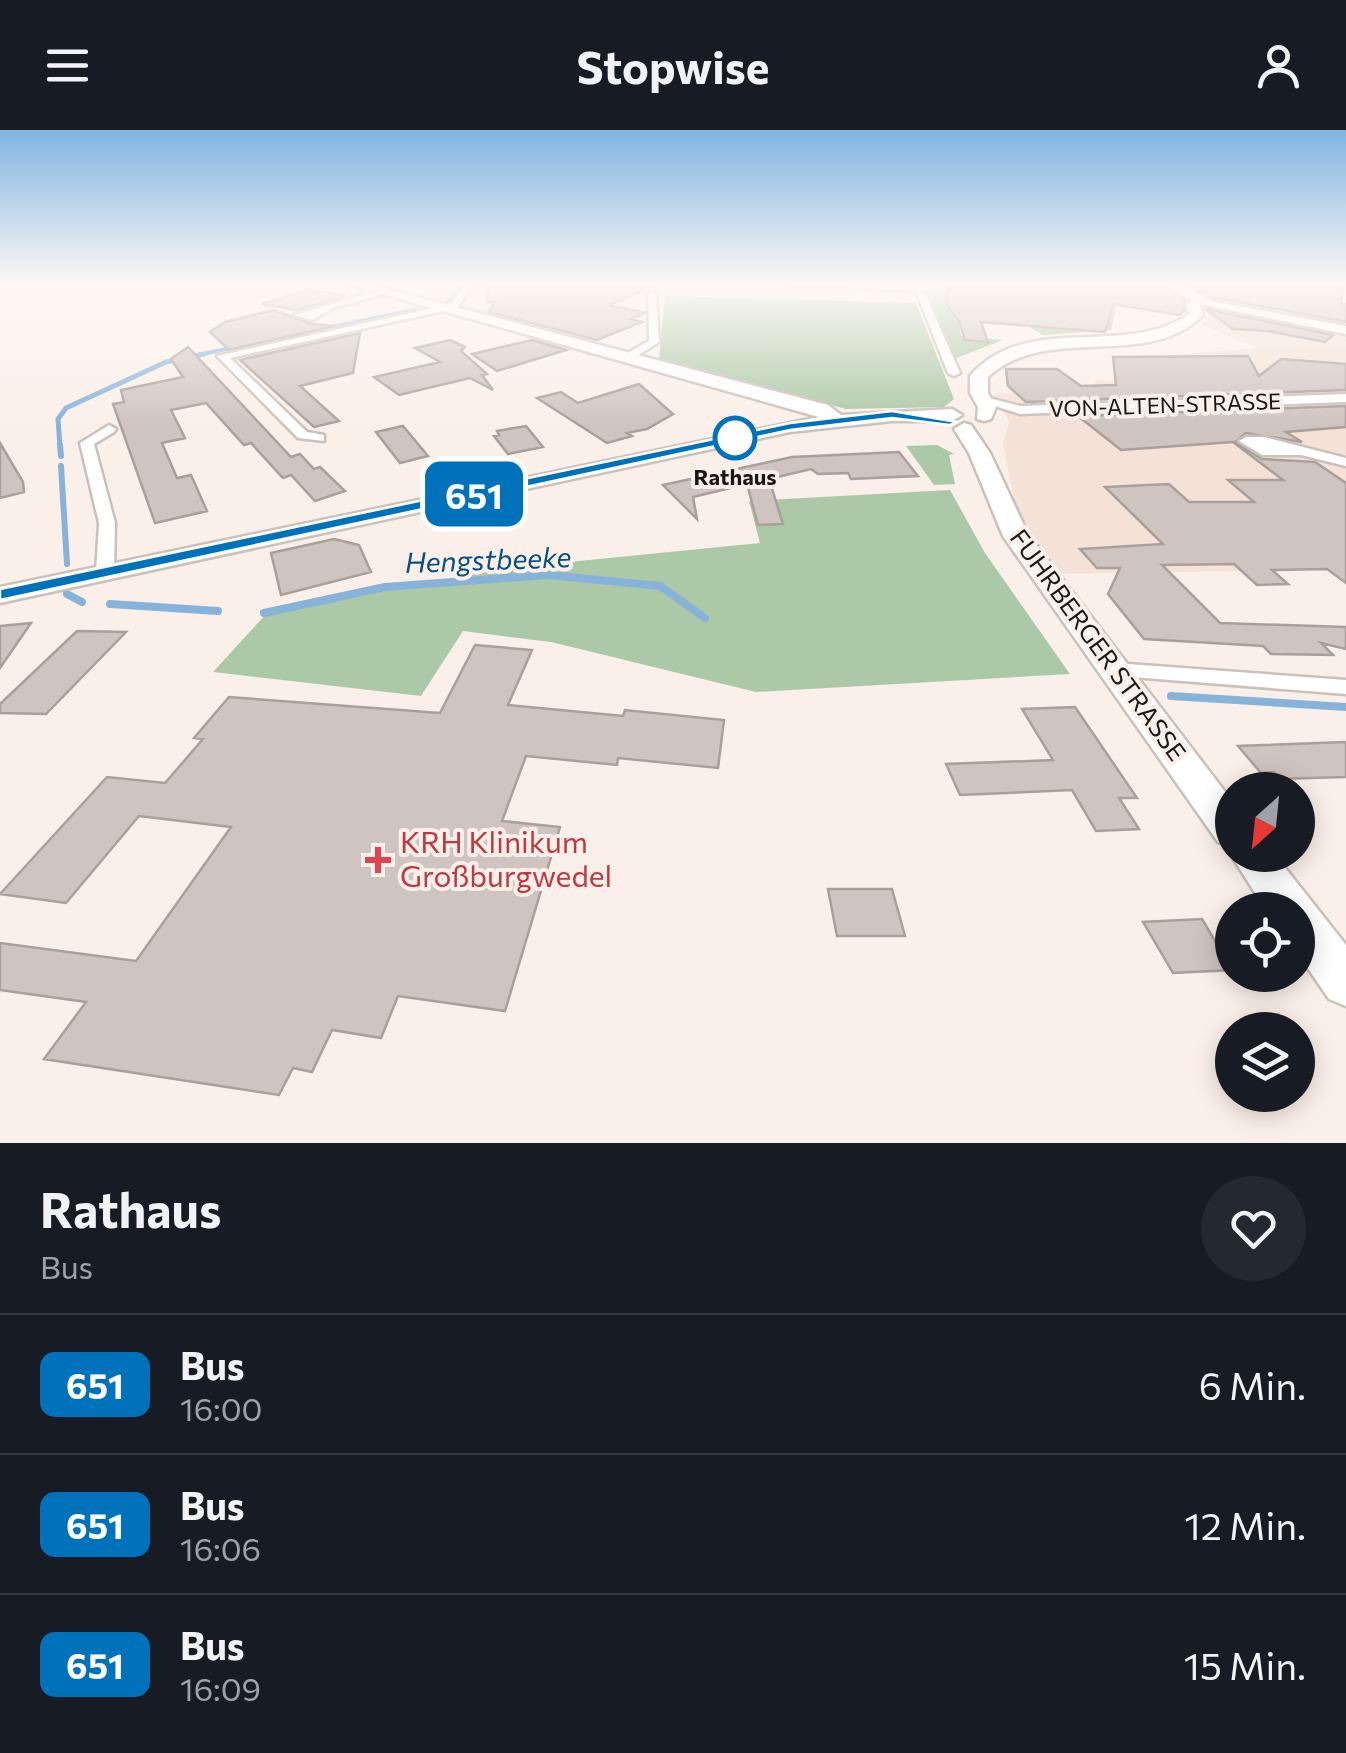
<!DOCTYPE html>
<html lang="de">
<head>
<meta charset="utf-8">
<style>
	:root { --surface:#171b24; --page:#242831; --text:#f1f3f6; --muted:#9ea1a6; --line:#363941 }
	body { margin:0; font-family:Commissioner,sans-serif; background:var(--page); color:var(--text); height:100vh; display:flex; flex-direction:column; font-size:38px; white-space:nowrap }
	* { box-sizing:border-box; margin:0 }
	p { font-size:32px; color:var(--muted) }
	.icon { flex:none; width:55px; height:55px; fill:none; stroke:currentColor; stroke-width:2; stroke-linecap:round; stroke-linejoin:round }
	.map { position:relative; height:1013px; overflow:hidden }
	.drawer { display:flex; flex-direction:column; background:var(--surface); flex:1 }
	.drawer>* { flex:none }
	.badge { padding:0 20px; border-radius:15px; font-size:35px; line-height:65px }
	.needle { width:65px; rotate:207deg }
	.controls { position:absolute; left:1215px; top:642px; display:grid; gap:20px }
	.controls a { display:grid; place-items:center; width:100px; height:100px; border-radius:50%; background:var(--surface); box-shadow:0 5px 25px #0003; font-size:50px }
	.map>.badge { position:absolute; translate:-50% -50%; box-shadow:0 0 0 5px #fff }
	.round { display:grid; place-items:center; flex:none; width:105px; height:105px; border-radius:52px; background:var(--page) }
	.headline { display:flex; align-items:center; justify-content:space-between; height:170px; padding:0 40px }
	h1 { font-size:48px; font-weight:700; line-height:75px }
	ul { padding:0; list-style:none }
	li { display:flex; align-items:center; gap:30px; height:140px; padding:0 40px; border-top:2px solid var(--line) }
	li div { flex:1 }
	li b { display:block; font-size:38px }
	li em { font-style:normal }
	li .badge { min-width:110px; font-weight:700; text-align:center }
	header { display:flex; justify-content:space-between; align-items:center; height:130px; padding:0 40px; background:var(--surface); font-size:45px; font-weight:700 }
	.map>svg:first-child { display:block }
</style>
</head>
<body>
<header><svg class="icon" aria-label="menu" viewBox="0 0 24 24"><path d="M4 6h16M4 12h16M4 18h16"/></svg>Stopwise<svg class="icon" aria-label="person" viewBox="0 0 24 24"><circle cx="12" cy="8" r="4"/><path d="M4 21q1-7 8-7t8 7"/></svg></header>
<div class="map">
<svg width="1346" height="1013" viewBox="0 0 1346 1013">
	<rect width="100%" height="100%" fill="#fbf0e9"/>
	<!-- built -->
	<path fill="#f4e1d7" d="M1211,180L1346,203V333L1342,334L1346,337V409H1270L1305,440L1054,444L1015,374L1003,314L1009,292L994,263L1093,264L1096,250L1140,254L1137,228L1257,218L1201,194Z"/>
	<!-- green -->
	<path fill="#acc9a7" d="M986,154H1037L1116,177L1111,200L1044,205L1022,193L958,190L961,206L1003,210L954,229L926,163Z
		M665,166L916,173L954,269L944,277L846,279L659,229Z
		M937,315L954,324L949,325L955,354L934,355L906,316Z
		M950,360L985,423L1070,544L756,562L551,512L463,501L421,566L213,542L267,483L507,438L760,413L749,371Z"/>
	<g fill="none" stroke-linecap="round" stroke-linejoin="round">
		<!-- stream-far3 -->
		<path stroke="#87b3da" stroke-width="4" d="M447,173L461,154
			M280,208L418,179
			M192,226L237,217"/>
		<!-- stream-far2 -->
		<path stroke="#87b3da" stroke-width="5" d="M60,317L58,289L66,278L166,232L204,224"/>
		<!-- stream-far1 -->
		<path stroke="#87b3da" stroke-width="6" d="M60,315L61,326
			M61,336L67,434"/>
		<!-- stream -->
		<path stroke="#87b3da" stroke-width="8" d="M67,464L82,472
			M110,474L218,481
			M264,483L385,457L548,445L660,456L705,488
			M1171,566L1346,577"/>
	</g>
	<!-- building -->
	<path fill="#d0c4c0" stroke="#ab9f9b" stroke-width="2.5" d="M489,154H654V156L609,175L645,183L631,189L642,192L597,210L489,182L495,172H487Z
		M961,154H1160L1185,170L1184,181L1179,185L1113,174L1105,202L981,192L988,212L965,210L959,191L946,174L948,160Z
		M1188,154H1344L1341,174H1346V192L1212,167Z
		M310,159L345,166L297,180L262,174Z
		M1205,179L1333,205L1325,212L1268,201L1233,199Z
		M274,180L311,194L334,196L229,220L210,202L225,192Z
		M360,203L353,243L300,256L339,291L314,297L240,230Z
		M450,210L465,217L461,221L487,244L482,245L493,260L470,248L399,265L374,247L440,232L415,218Z
		M532,210L566,220L497,241L472,224Z
		M188,217L291,327L300,324L314,339L320,337L345,361L315,371L291,345L283,348L251,313L244,315L206,273L171,280L185,308L162,313L177,348L191,345L207,381L155,393L113,274L124,272L121,260L183,247L171,229Z
		M1248,226L1259,246L1281,229L1346,234V260L1026,272L1008,256L1006,239H1057L1081,256L1116,255L1113,227Z
		M639,254L673,284L647,299L627,303L632,306L607,313L537,268L561,262L578,273Z
		M1346,276V297L1286,302L1302,312L1246,303L1235,312L1262,329L1315,332L1346,353V453L1327,439L1272,440L1288,454L1257,455L1234,434L1162,435L1220,493L1346,497V519L1321,513L1333,525L1271,524L1263,516L1144,509L1108,464L1120,438H1097L1080,419L1163,414L1105,357L1169,354L1189,372H1254L1228,350H1283L1233,312L1121,320L1078,286Z
		M403,296L428,326L400,333L376,302Z
		M526,296L543,317L508,324L494,306L499,305L497,301Z
		M0,313L23,352L24,362L0,368Z
		M899,322L918,346L851,349L848,343L818,344L811,339L769,349L783,394L758,395L747,354L693,367L697,389L663,355L792,327Z
		M334,409L359,415L371,442L281,465L271,423Z
		M31,493L0,538V496Z
		M77,501L126,502L46,584L0,583V574Z
		M475,515L532,520L508,575L623,586L625,580L724,590L718,638L618,628L617,635L526,626L502,691L560,697L505,881L398,866L381,908L332,900L312,942L293,938L279,965L44,929L86,872L0,860V813L136,831L231,697L139,686L66,773L0,764L107,647L165,653L203,609L194,608L229,567L440,583Z
		M1075,577L1137,668H1119L1139,699L1096,701L1072,660L960,665L946,634L1053,630L1022,579Z
		M1346,612V647L1310,648L1280,649L1274,642L1261,643L1238,616Z
		M828,759H892L905,806H837Z
		M1202,789L1232,840L1173,843L1143,792Z"/>
	<g fill="none" stroke-linecap="round" stroke-linejoin="round">
		<!-- street casing -->
		<g stroke="#cbc1bb" stroke-width="5">
			<path id="street" d="M466,154H474L457,178L230,228L307,302L324,305V311L298,308L217,226L451,174Z
				M782,154H957L924,161L960,243L954,246L948,243L916,161Z
				M382,159L385,164L336,177L312,190L294,185Z
				M652,162L656,165L659,212L632,229H624V225L649,211L648,165Z
				M1346,264V272L1020,284L979,271L985,267L1020,276Z
				M109,295L116,299L114,302L94,314L115,393L114,443L105,448L96,443L99,393L80,313Z
				M1246,307H1264L1346,328V336L1301,325H1262L1239,311Z
				M1114,533L1346,550V564L1107,545L1103,540Z"/>
		</g>
		<!-- secondary casing -->
		<g stroke="#cbc1bb" stroke-width="5">
			<path id="secondary" d="M347,154H368L828,275L841,285L952,279L962,285L952,291H892L790,302L0,473V457L819,287Z
				M1164,154H1180L1211,171L1346,196V204L1200,174L1203,185C1146,242 1048,192 988,247V263L996,277L991,289L984,291L977,289L978,277L970,263V246C1026,181 1124,229 1189,184L1186,174L1192,170Z
				M964,293L971,295L990,323L1028,404L1232,671V716L1218,712L1003,406L969,323L954,299Z
				M1232,721V725H1275L1346,815V876L1329,869L1298,824V780H1266L1231,725Z"/>
		</g>
		<!-- street -->
		<use href="#street" fill="#fff" fill-rule="evenodd"/>
		<!-- secondary -->
		<use href="#secondary" fill="#fff" fill-rule="evenodd"/>
	</g>
	<!-- sky -->
	<linearGradient id="sky" x2="0" y2="1"><stop stop-color="#81b4e2"/><stop offset="0.52" stop-color="#fdf8f5"/><stop offset="1" stop-color="#fdf8f5" stop-opacity="0"/></linearGradient>
	<rect width="1346" height="296" fill="url(#sky)"/>
	<!-- line -->
	<path fill="#0072bc" stroke="#fff" stroke-width="2.5" d="M892,281L957,292L950,295L892,288L790,300L0,470V459L790,293Z"/>
	<!-- markers -->
	<circle fill="#fff" stroke="#0072bc" stroke-width="5" cx="735" cy="308" r="20"/>
	<path fill="#e0444e" stroke="#fbf0e9" stroke-width="4" d="M373 715h10v10h10v10h-10v10h-10v-10h-10v-10h10z"/>
	<g text-anchor="middle" stroke-width="8" stroke-linejoin="round" paint-order="stroke">
		<!-- far-street labels -->
		<g font-size="22" fill="#1a1614" stroke="#fbf0e9">
			<text transform="translate(1165 275) rotate(-2)" y="8">VON-ALTEN-STRASSE</text>
		</g>
		<!-- far-stop labels -->
		<g font-size="22" font-weight="bold" fill="#1a1614" stroke="#fbf0e9">
			<text x="735" y="355">Rathaus</text>
		</g>
		<!-- street labels -->
		<g font-size="25" fill="#1a1614" stroke="#fbf0e9">
			<text transform="translate(1098 515) rotate(54)" y="9">FUHRBERGER STRASSE</text>
		</g>
		<!-- water labels -->
		<g font-size="28" font-style="italic" fill="#064f80" stroke="#fbf0e9">
			<text transform="translate(488 430) rotate(-2)" y="10">Hengstbeeke</text>
		</g>
		<!-- near-health labels -->
		<g font-size="30" fill="#be3a42" stroke="#fbf0e9" text-anchor="start">
			<text x="400" y="723">KRH Klinikum<tspan x="400" dy="34">Großburgwedel</tspan></text>
		</g>
	</g>
</svg>
<div class="controls">
<a><svg class="needle" viewBox="-14 -14 28 28"><path d="M0-13l5 13h-10z" fill="#e53935"/><path d="M0 13l5-13h-10z" fill="#9ea1a6"/></svg></a>
<a><svg class="icon" aria-label="locate" viewBox="0 0 24 24"><circle cx="12" cy="12" r="6"/><path d="M12 2v4M12 18v4M2 12h4M18 12h4"/></svg></a>
<a><svg class="icon" aria-label="layers" viewBox="0 0 24 24"><path d="M12 4l9 5-9 5-9-5zM3 14l9 5 9-5"/></svg></a>
</div>
<b class="badge" style="left:474px;top:364px;background:#0072bc;color:#fff">651</b>
</div>
<section class="drawer">
<div class="headline"><div><h1>Rathaus</h1><p>Bus</p></div><a class="round"><svg class="icon" aria-label="heart" viewBox="0 0 24 24"><path d="M12 20l-8-8c-3-5 5-10 8-4 3-6 11-1 8 4z"/></svg></a></div>
<ul>
<li><span class="badge" style="background:#0072bc;color:#fff">651</span><div><b>Bus</b><p>16:00</p></div><em>6 Min.</em></li>
<li><span class="badge" style="background:#0072bc;color:#fff">651</span><div><b>Bus</b><p>16:06</p></div><em>12 Min.</em></li>
<li><span class="badge" style="background:#0072bc;color:#fff">651</span><div><b>Bus</b><p>16:09</p></div><em>15 Min.</em></li>
</ul>
</section>
</body>
</html>
